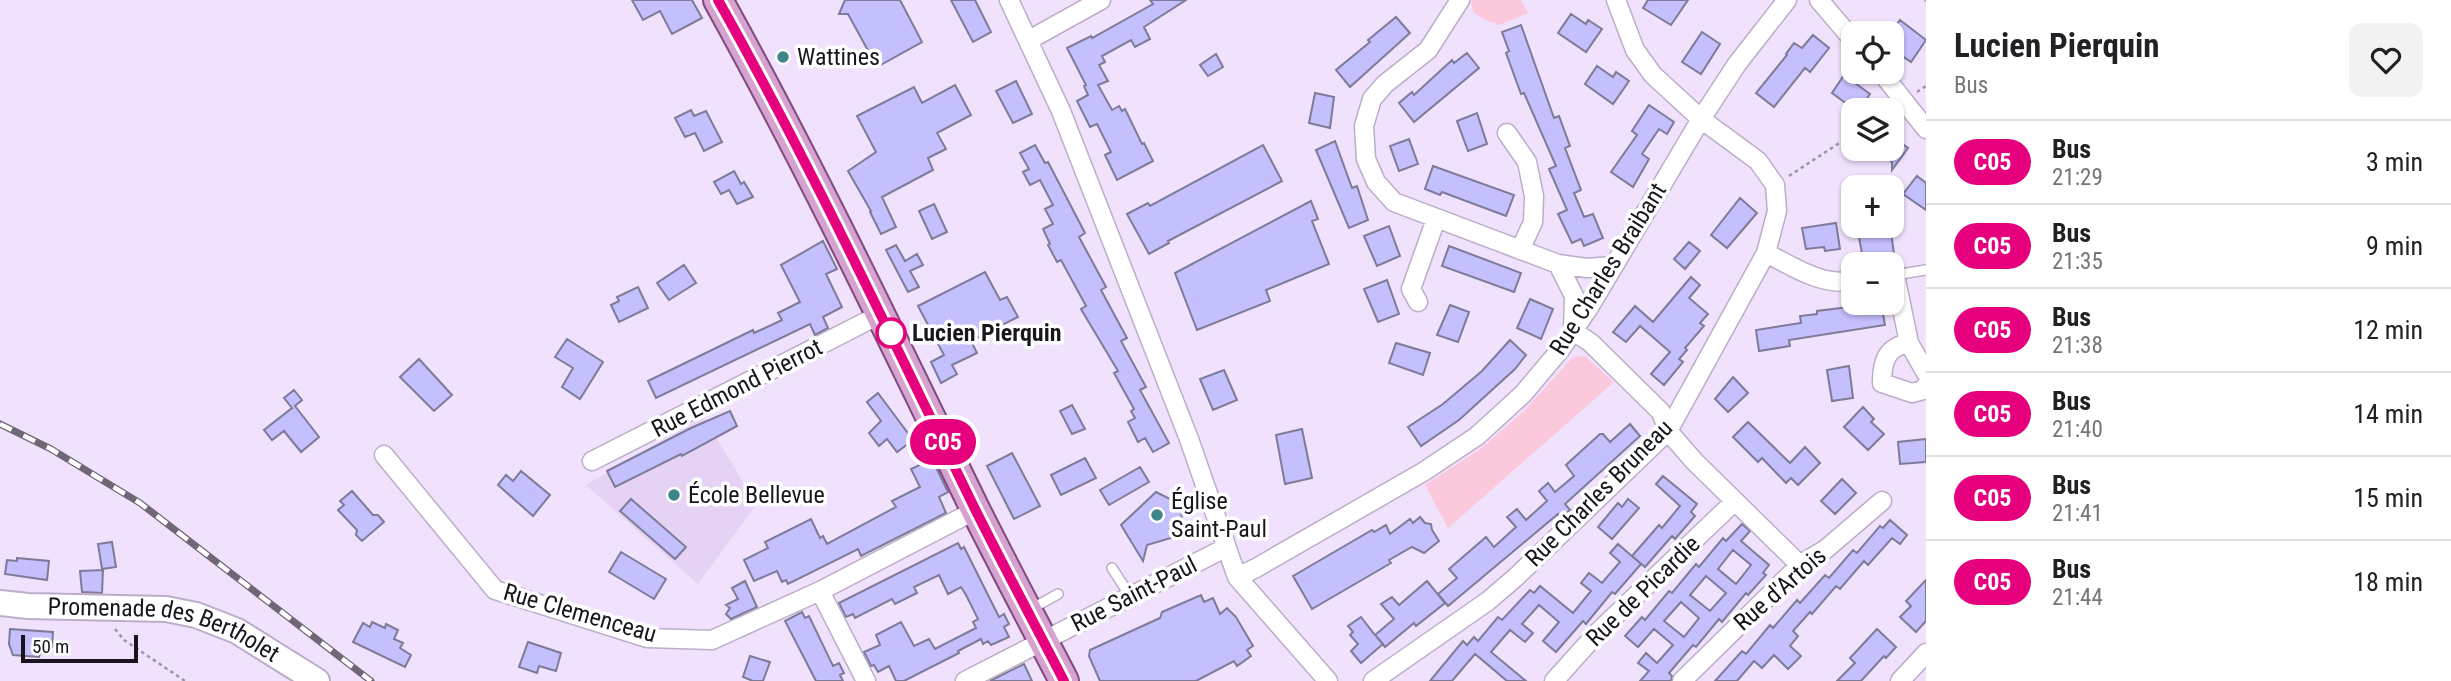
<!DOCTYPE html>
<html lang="fr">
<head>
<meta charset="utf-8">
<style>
	:root { --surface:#fff; --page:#f2f2f2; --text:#202124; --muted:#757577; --line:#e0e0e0 }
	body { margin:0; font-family:"Roboto Condensed",sans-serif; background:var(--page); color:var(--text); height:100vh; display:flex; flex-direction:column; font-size:26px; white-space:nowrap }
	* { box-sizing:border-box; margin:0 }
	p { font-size:23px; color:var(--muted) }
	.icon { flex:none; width:38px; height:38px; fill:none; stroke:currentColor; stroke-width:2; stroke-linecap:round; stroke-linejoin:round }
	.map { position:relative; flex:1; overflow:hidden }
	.side { display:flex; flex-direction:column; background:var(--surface); width:525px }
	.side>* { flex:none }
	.badge { padding:0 14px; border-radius:23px; font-size:24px; line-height:46px }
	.fabs { position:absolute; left:1841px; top:21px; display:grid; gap:14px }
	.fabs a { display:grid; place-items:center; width:63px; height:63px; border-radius:14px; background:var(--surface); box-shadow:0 2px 5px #0004; font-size:35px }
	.scale { position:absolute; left:21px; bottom:18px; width:117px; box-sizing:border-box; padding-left:7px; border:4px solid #19141d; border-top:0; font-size:19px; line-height:24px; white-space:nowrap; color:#19141d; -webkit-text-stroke:5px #fff; paint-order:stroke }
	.map>.badge { position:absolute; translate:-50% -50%; box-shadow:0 0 0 4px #fff }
	.round { display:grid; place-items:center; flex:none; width:74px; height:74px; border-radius:14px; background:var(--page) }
	.overview { display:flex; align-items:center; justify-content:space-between; height:119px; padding:0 28px }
	h1 { font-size:33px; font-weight:700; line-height:52px }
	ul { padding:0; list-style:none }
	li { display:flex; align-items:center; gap:21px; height:84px; padding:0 28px; border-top:2px solid var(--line) }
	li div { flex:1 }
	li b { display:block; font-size:26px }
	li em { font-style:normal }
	li .badge { min-width:77px; font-weight:700; text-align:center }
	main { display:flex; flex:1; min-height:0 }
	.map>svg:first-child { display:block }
</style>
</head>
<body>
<main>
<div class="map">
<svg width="1926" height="681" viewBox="0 0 1926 681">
	<rect width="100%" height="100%" fill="#f0e1fd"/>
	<!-- built -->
	<path fill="#e5d2f5" d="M704,416L756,505L698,584L586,485Z"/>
	<!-- green -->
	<path fill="#fbc8dc" d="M1471,0H1521L1528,13L1499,25L1483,19L1473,12Z
		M1579,356L1586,357L1614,382L1448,528L1425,485L1479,450L1524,411L1572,358Z"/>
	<!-- building -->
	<path fill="#c4bffd" stroke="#7d7b97" stroke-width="2" fill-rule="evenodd" d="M632,0H692L702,18L672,34L660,11L643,20Z
		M845,0H900L922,42L877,67L848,14H839Z
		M951,0H975L991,32L973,42Z
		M1150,0H1186L1144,27L1150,39L1135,47L1131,40L1102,56L1105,62L1099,65L1108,81L1098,85L1112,110L1119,106L1122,111L1125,109L1142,144L1144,143L1153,161L1117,180L1105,155L1111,152L1097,124L1090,127L1077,101L1088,95L1084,86L1086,85L1067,48L1091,36L1092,38L1153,4Z
		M1648,0H1688L1671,25L1643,8Z
		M1571,14L1586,24L1588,20L1602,29L1586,52L1558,33Z
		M1396,17L1410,33L1350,87L1336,70L1370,42L1368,40Z
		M1900,20L1926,40L1911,62L1898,53L1901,49L1892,42V31Z
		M1521,25L1554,118L1559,116L1570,146L1565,148L1581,190L1574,193L1584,217L1593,214L1603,238L1584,246L1581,239L1572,243L1558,214L1567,210L1549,169L1556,166L1524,93L1521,94L1506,53L1509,51L1502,32Z
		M1702,32L1720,44L1701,74L1682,62Z
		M1813,35L1829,48L1810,72L1805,68L1774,107L1756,93L1787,55L1786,54L1794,43L1802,48Z
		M1467,53L1479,68L1414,122L1399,103L1412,92L1414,95L1452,60L1454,63Z
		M1216,54L1223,67L1208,76L1200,65Z
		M1597,66L1613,77L1616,72L1629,81L1613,104L1585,84Z
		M1844,75L1870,94L1859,110H1855L1832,93Z
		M1016,81L1032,114L1013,123L996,91Z
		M955,85L971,115L937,133L946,149L928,158L933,170L882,197L896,227L881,234L870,212L871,211L848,171L876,152L857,116L914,87L922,103Z
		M1315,93L1334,97L1330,128L1309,123Z
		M1649,105L1674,122L1667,134L1659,129L1642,154L1649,159L1633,187L1611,172L1637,135L1632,131Z
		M691,110L694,116L706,111L722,142L704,151L695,133L685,137L675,118Z
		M1477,113L1487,144L1468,151L1457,121Z
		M1892,136L1908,148L1892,170V162L1873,149H1892Z
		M1409,139L1418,164L1399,171L1390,146Z
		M1335,141L1352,188L1357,186L1368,220L1349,228L1316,150Z
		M1035,145L1045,163L1048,162L1085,233L1079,237L1106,287L1101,290L1127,338L1121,341L1146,387L1140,390L1169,443L1153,452L1145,438L1138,442L1128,422L1135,418L1131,411L1134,409L1114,373L1118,371L1081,309L1086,306L1061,260L1057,262L1048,245L1050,244L1043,229L1053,224L1045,209L1053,205L1040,180L1030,185L1023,172L1029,169L1020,153Z
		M1263,145L1282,181L1168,241L1169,243L1149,254L1127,214L1148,203L1150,206Z
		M1433,166L1514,195L1506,216L1442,192L1440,195L1425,189Z
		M734,171L741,184L744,182L753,197L737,204L729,190L721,194L714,182Z
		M1917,176L1926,183V210L1903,194Z
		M1740,198L1757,213L1727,248L1711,235Z
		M1311,201L1318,219L1312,221L1329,264L1266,290L1270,301L1197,330L1175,273Z
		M934,204L947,232L932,239L919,211Z
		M1836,223L1840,249L1825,251L1824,247L1806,249L1802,228Z
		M1389,226L1400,256L1377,266L1364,236Z
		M1886,226L1887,233L1891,232L1894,254L1863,259L1859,237L1873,235L1871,228Z
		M823,241L837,269L826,274L842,307L823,317L828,328L815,335L810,324L656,398L648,381L753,330L754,333L782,320L778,313L800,302L781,265Z
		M1689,242L1700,251L1685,269L1674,259Z
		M896,245L905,261L917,254L923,265L910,271L919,287L908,292L886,250Z
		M1449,246L1521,273L1514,292L1442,266Z
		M684,265L696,283L669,300L657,283Z
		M985,272L1000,300L1007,297L1018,317L971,341L977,353L952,365L957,374L941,383L931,362L944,355L918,306Z
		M1691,277L1700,285L1689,298L1708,314L1700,323L1704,326L1685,348L1687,350L1679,359L1683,362L1664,385L1651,374L1670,352L1640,326L1626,342L1613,332L1635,306L1653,322Z
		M1387,280L1399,314L1378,322L1364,289Z
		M638,287L648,308L619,322L611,305L619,301L617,297Z
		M1530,299L1553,309L1541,339L1517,328Z
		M1881,303L1885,325L1789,340L1790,346L1759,351L1756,330L1801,323L1800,316L1817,314V311Z
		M1450,305L1469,312L1458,342L1437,335Z
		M567,339L603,362L580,399L562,387L573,368L555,357Z
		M1510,340L1526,355L1515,369L1459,420L1421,446L1408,427L1443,404L1482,371Z
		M1396,343L1430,353L1423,375L1389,363Z
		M419,359L452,395L434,411L400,377Z
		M1849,366L1853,398L1832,401L1827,370Z
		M1224,370L1237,400L1213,410L1200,379Z
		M1733,377L1748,393L1728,412L1715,399Z
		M294,390L302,400L295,406L319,437L301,452L284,431L272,440L264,430L292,408L284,398Z
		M878,393L913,440L897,452L887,439L879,446L869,433L881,421L867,402Z
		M1072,405L1085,429L1072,434L1060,411Z
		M1863,407L1874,419L1871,422L1884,434L1868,450L1844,427Z
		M730,411L737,426L682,456L681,454L615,487L607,471L691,428Z
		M1748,422L1790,463L1805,447L1820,463L1798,485L1791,478L1786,483L1762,458L1758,462L1733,437Z
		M1630,424L1640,436L1565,504L1570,510L1561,518L1558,514L1448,606L1438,594L1457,578L1449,569L1486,537L1494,547L1516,527L1507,517L1517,509L1526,520L1547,501L1539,491L1548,483L1555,492L1574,476L1566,465L1600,434H1603L1610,442Z
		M1302,429L1312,478L1285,484L1276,435Z
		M1926,439V462L1900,464L1898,442Z
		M1012,453L1040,506L1014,519L987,466Z
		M1085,458L1096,478L1061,495L1051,475Z
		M932,459L948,492L939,497L946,513L861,556L858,549L788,584L786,580L782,582L777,571L754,581L744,560L768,548L765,542L811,519L820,538L823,536L827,544L896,507L892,501L920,487L911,469Z
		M1140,467L1149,482L1109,505L1100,490Z
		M521,471L550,495L533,516L498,485L506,475L513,481Z
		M1663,476L1697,504L1691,512L1695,516L1675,539L1672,536L1645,567L1632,556L1659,525L1662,528L1680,506L1656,484Z
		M1842,479L1856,493L1835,514L1821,501Z
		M352,491L373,515H378L384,522L362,541L356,535L357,530L338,510L344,505L340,501Z
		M1156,492L1182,505L1181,535L1147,545L1143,561L1121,525Z
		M631,499L686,547L675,559L620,511Z
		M1628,499L1639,508L1612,539L1598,527L1618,503L1622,507Z
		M1420,517L1425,523L1431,524L1432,530L1439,541L1424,553L1412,547L1389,560L1391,563L1312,609L1293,576L1372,530L1374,532L1386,525L1390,534L1410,519L1413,523Z
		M1890,520L1907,535L1900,544L1892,538L1868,565L1864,561L1840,589L1836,586L1812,614L1810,612L1793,631L1798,636L1790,646L1801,656L1788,669L1774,655L1762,668L1754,661L1737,681H1715L1742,651L1746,654L1770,625L1773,628L1797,600L1800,603L1825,575L1829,578L1853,550L1857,553L1880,526L1883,528Z
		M1742,524L1750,531L1741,541L1769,565L1763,573L1766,575L1748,595L1746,593L1722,622L1719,619L1696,647L1693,645L1669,673L1672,676L1671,681H1640L1649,671L1638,663L1646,653L1657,663L1673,645L1654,629L1638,647L1625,636L1642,617L1645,620L1669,591L1672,593L1696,564L1699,567L1723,538L1726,541ZM1733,550L1751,565L1736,584L1718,569ZM1706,576L1726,593L1710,611L1690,595ZM1681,602L1699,618L1684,637L1664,621Z
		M112,542L116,567L102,569L98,544Z
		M958,543L961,549L964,547L999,617L1004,614L1009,624L1004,627L1009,637L991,645L988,641L983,644L981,639L958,651L959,653L904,681H896L889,666L878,672L874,665L871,666L864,652L880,645L876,635L901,622L914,646L929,639L935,649L976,628L973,622L978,619L966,595L961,587L948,594L939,575L914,587L917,593L895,604L892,599L855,618L853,614L846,617L839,603Z
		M1618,544L1641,564L1615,594L1612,592L1586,624L1583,621L1556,652L1543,641L1559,622L1539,605L1522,624L1533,633L1525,642L1510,630L1491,652L1526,681H1507L1475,654L1452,681H1430L1463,641L1467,645L1474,637L1478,641L1498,617L1502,620L1530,590L1534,593L1540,586L1573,613L1591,591L1581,583L1589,573L1602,583L1620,562L1610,553Z
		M621,552L666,579L654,599L609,572Z
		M17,558L49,561L47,580L5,574L7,560L17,561Z
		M103,570L102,593L82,592L80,571Z
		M1926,580V621L1916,632L1900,617L1911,606L1906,601Z
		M745,581L757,607L731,619L726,614L730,608L726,605L738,599L732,588Z
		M1427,581L1445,603L1416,626L1414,623L1385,647L1376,636L1383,644L1361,663L1351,651L1358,644L1350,635L1353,632L1348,626L1361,617L1375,635L1394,619L1381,604L1392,597L1399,605Z
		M1201,595L1204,602L1213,598L1220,614L1227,608L1236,617L1253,646L1247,650L1251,656L1237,666L1234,661L1196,681H1100L1089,656L1090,650L1160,618L1162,612Z
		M802,612L805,618L809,616L833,666L839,663L844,673L840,675L843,681H816L785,621Z
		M372,622L385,628L386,624L398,630L394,639L403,643L400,648L411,655L405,667L353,642L363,623L370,627Z
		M10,629L53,632L52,647H43L39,657L13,655L9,644Z
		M1877,629L1896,647L1886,658L1884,656L1861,681H1837L1855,663L1850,658Z
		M528,642L561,653L556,671L539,666L537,673L519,667Z
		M750,656L770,662L763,681H753L743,677Z
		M1024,664L1032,681H990Z"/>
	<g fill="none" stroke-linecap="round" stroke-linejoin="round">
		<!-- lane casing -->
		<g stroke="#bcadc8" stroke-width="12">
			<path id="lane" d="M1895,275L1926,270
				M1112,568L1130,596
				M1031,609L1058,594"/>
		</g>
		<!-- street casing -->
		<g stroke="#bcadc8" stroke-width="21">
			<path id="street" d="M1009,0L1061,111L1189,439L1237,577L1328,681
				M1460,0L1428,50L1385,84L1372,99L1364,126L1366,159L1376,182L1394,202L1558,264L1574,296L1573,331L1591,343L1661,412L1668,431L1694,461L1800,565
				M1819,0L1853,40
				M1029,40L1101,0
				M1881,72L1926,129
				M1507,133L1527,162L1534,196L1533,222L1520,250
				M1766,253C1794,267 1821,286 1853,281
				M1558,264L1587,268L1613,266
				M1892,276L1895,275L1909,343L1926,373
				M1418,302L1411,289L1436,219
				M1909,343C1886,347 1882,362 1882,383L1912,393L1923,390L1926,386
				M384,455L495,590L647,638L712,640L820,591L976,510
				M592,461L881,314
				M1237,577L1256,568L1423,472L1477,436L1523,394L1560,350L1590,306L1701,119L1737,64L1787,0
				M820,591L866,681
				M965,681L1225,548
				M1373,681L1488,601L1516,577L1668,431L1766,253L1777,211L1775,185L1758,161L1701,119L1653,75L1635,50L1616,0
				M1554,681L1599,631L1734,502
				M1682,681L1800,565L1826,549L1882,501
				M1900,681L1926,653"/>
		</g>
		<!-- secondary casing -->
		<g stroke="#bcadc8" stroke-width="28">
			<g id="secondary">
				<path id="s1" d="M0,603L28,606L166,609L196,615L237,631L317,681"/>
			</g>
		</g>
		<!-- primary casing -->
		<g stroke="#82497d" stroke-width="32">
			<path id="primary" d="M718,0C810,166 891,336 974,507C1003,565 1034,623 1064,681"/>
		</g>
		<!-- path -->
		<path stroke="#9e93a8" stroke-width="2.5" stroke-dasharray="3.5 3.5" stroke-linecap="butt" d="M1925,0L1926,1
			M1917,92L1926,86
			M1789,176L1853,134
			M115,629L124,640L185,681"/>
		<!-- lane -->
		<use href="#lane" stroke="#fff" stroke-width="9"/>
		<!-- street -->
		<use href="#street" stroke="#fff" stroke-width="18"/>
		<!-- secondary -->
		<use href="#secondary" stroke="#fff" stroke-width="24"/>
		<!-- primary -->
		<use href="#primary" stroke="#d6a3d0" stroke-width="28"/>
		<!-- rail casing -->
		<g stroke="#6f6676" stroke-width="7">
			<path id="rail" d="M0,424L51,449L140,503L371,681"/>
		</g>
		<!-- rail -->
		<use href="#rail" stroke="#fff" stroke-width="4.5" stroke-dasharray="13" stroke-linecap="butt"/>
	</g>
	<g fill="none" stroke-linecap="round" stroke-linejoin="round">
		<!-- line casing -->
		<g stroke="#fff" stroke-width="16">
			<path id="line" d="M718,0C811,165 891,337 974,507C1003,565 1034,623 1064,681"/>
		</g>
		<!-- line -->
		<use href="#line" stroke="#e6007e" stroke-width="10"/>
	</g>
	<!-- markers -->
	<g fill="#3e8689" stroke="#fff" stroke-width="2.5">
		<circle cx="783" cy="57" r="7"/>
		<circle cx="674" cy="495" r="7"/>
		<circle cx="1157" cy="515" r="7"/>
	</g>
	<circle fill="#fff" stroke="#e6007e" stroke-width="3.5" cx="891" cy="333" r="14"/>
	<g text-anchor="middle" stroke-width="7" stroke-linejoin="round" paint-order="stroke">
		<!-- poi labels -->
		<g font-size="24" fill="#19141d" stroke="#fff" text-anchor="start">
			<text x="797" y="65">Wattines</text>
			<text x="688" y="503">École Bellevue</text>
			<text x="1171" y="509">Église<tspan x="1171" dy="28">Saint-Paul</tspan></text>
		</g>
		<!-- street labels -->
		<g font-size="24" fill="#19141d" stroke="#fff">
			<text transform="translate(1608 269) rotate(-58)" y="8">Rue Charles Braibant</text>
			<text transform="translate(737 388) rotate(-27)" y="8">Rue Edmond Pierrot</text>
			<text transform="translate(1599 493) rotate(-45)" y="8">Rue Charles Bruneau</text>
			<text transform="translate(1780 589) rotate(-41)" y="8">Rue d'Artois</text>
			<text transform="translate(1643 591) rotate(-44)" y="8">Rue de Picardie</text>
			<text transform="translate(1134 594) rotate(-27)" y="8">Rue Saint-Paul</text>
			<text transform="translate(580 613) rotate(16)" y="8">Rue Clemenceau</text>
			<text dy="8" stroke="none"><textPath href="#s1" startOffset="168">Promenade des Bertholet</textPath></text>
		</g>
		<!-- stop labels -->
		<g font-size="24" font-weight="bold" fill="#19141d" stroke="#fff" text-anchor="start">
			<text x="912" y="341">Lucien Pierquin</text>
		</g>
	</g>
</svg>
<div class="fabs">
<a><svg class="icon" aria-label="locate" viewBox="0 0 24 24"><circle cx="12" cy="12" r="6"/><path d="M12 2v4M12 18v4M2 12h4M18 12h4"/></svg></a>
<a><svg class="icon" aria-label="layers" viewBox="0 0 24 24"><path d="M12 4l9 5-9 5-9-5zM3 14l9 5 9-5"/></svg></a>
<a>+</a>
<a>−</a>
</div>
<div class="scale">50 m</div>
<b class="badge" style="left:943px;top:442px;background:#e6007e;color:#fff">C05</b>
</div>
<section class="side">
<div class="overview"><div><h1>Lucien Pierquin</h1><p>Bus</p></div><a class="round"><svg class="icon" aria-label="heart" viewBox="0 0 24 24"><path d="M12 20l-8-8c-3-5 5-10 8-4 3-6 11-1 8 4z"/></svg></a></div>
<ul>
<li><span class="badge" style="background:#e6007e;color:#fff">C05</span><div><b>Bus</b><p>21:29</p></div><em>3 min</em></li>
<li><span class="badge" style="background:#e6007e;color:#fff">C05</span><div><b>Bus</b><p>21:35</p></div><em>9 min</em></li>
<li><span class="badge" style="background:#e6007e;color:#fff">C05</span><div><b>Bus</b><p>21:38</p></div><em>12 min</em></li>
<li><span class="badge" style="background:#e6007e;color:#fff">C05</span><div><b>Bus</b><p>21:40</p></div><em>14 min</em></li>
<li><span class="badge" style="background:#e6007e;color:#fff">C05</span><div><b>Bus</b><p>21:41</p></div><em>15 min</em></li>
<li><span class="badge" style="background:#e6007e;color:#fff">C05</span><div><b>Bus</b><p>21:44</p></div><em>18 min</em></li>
</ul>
</section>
</main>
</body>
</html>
